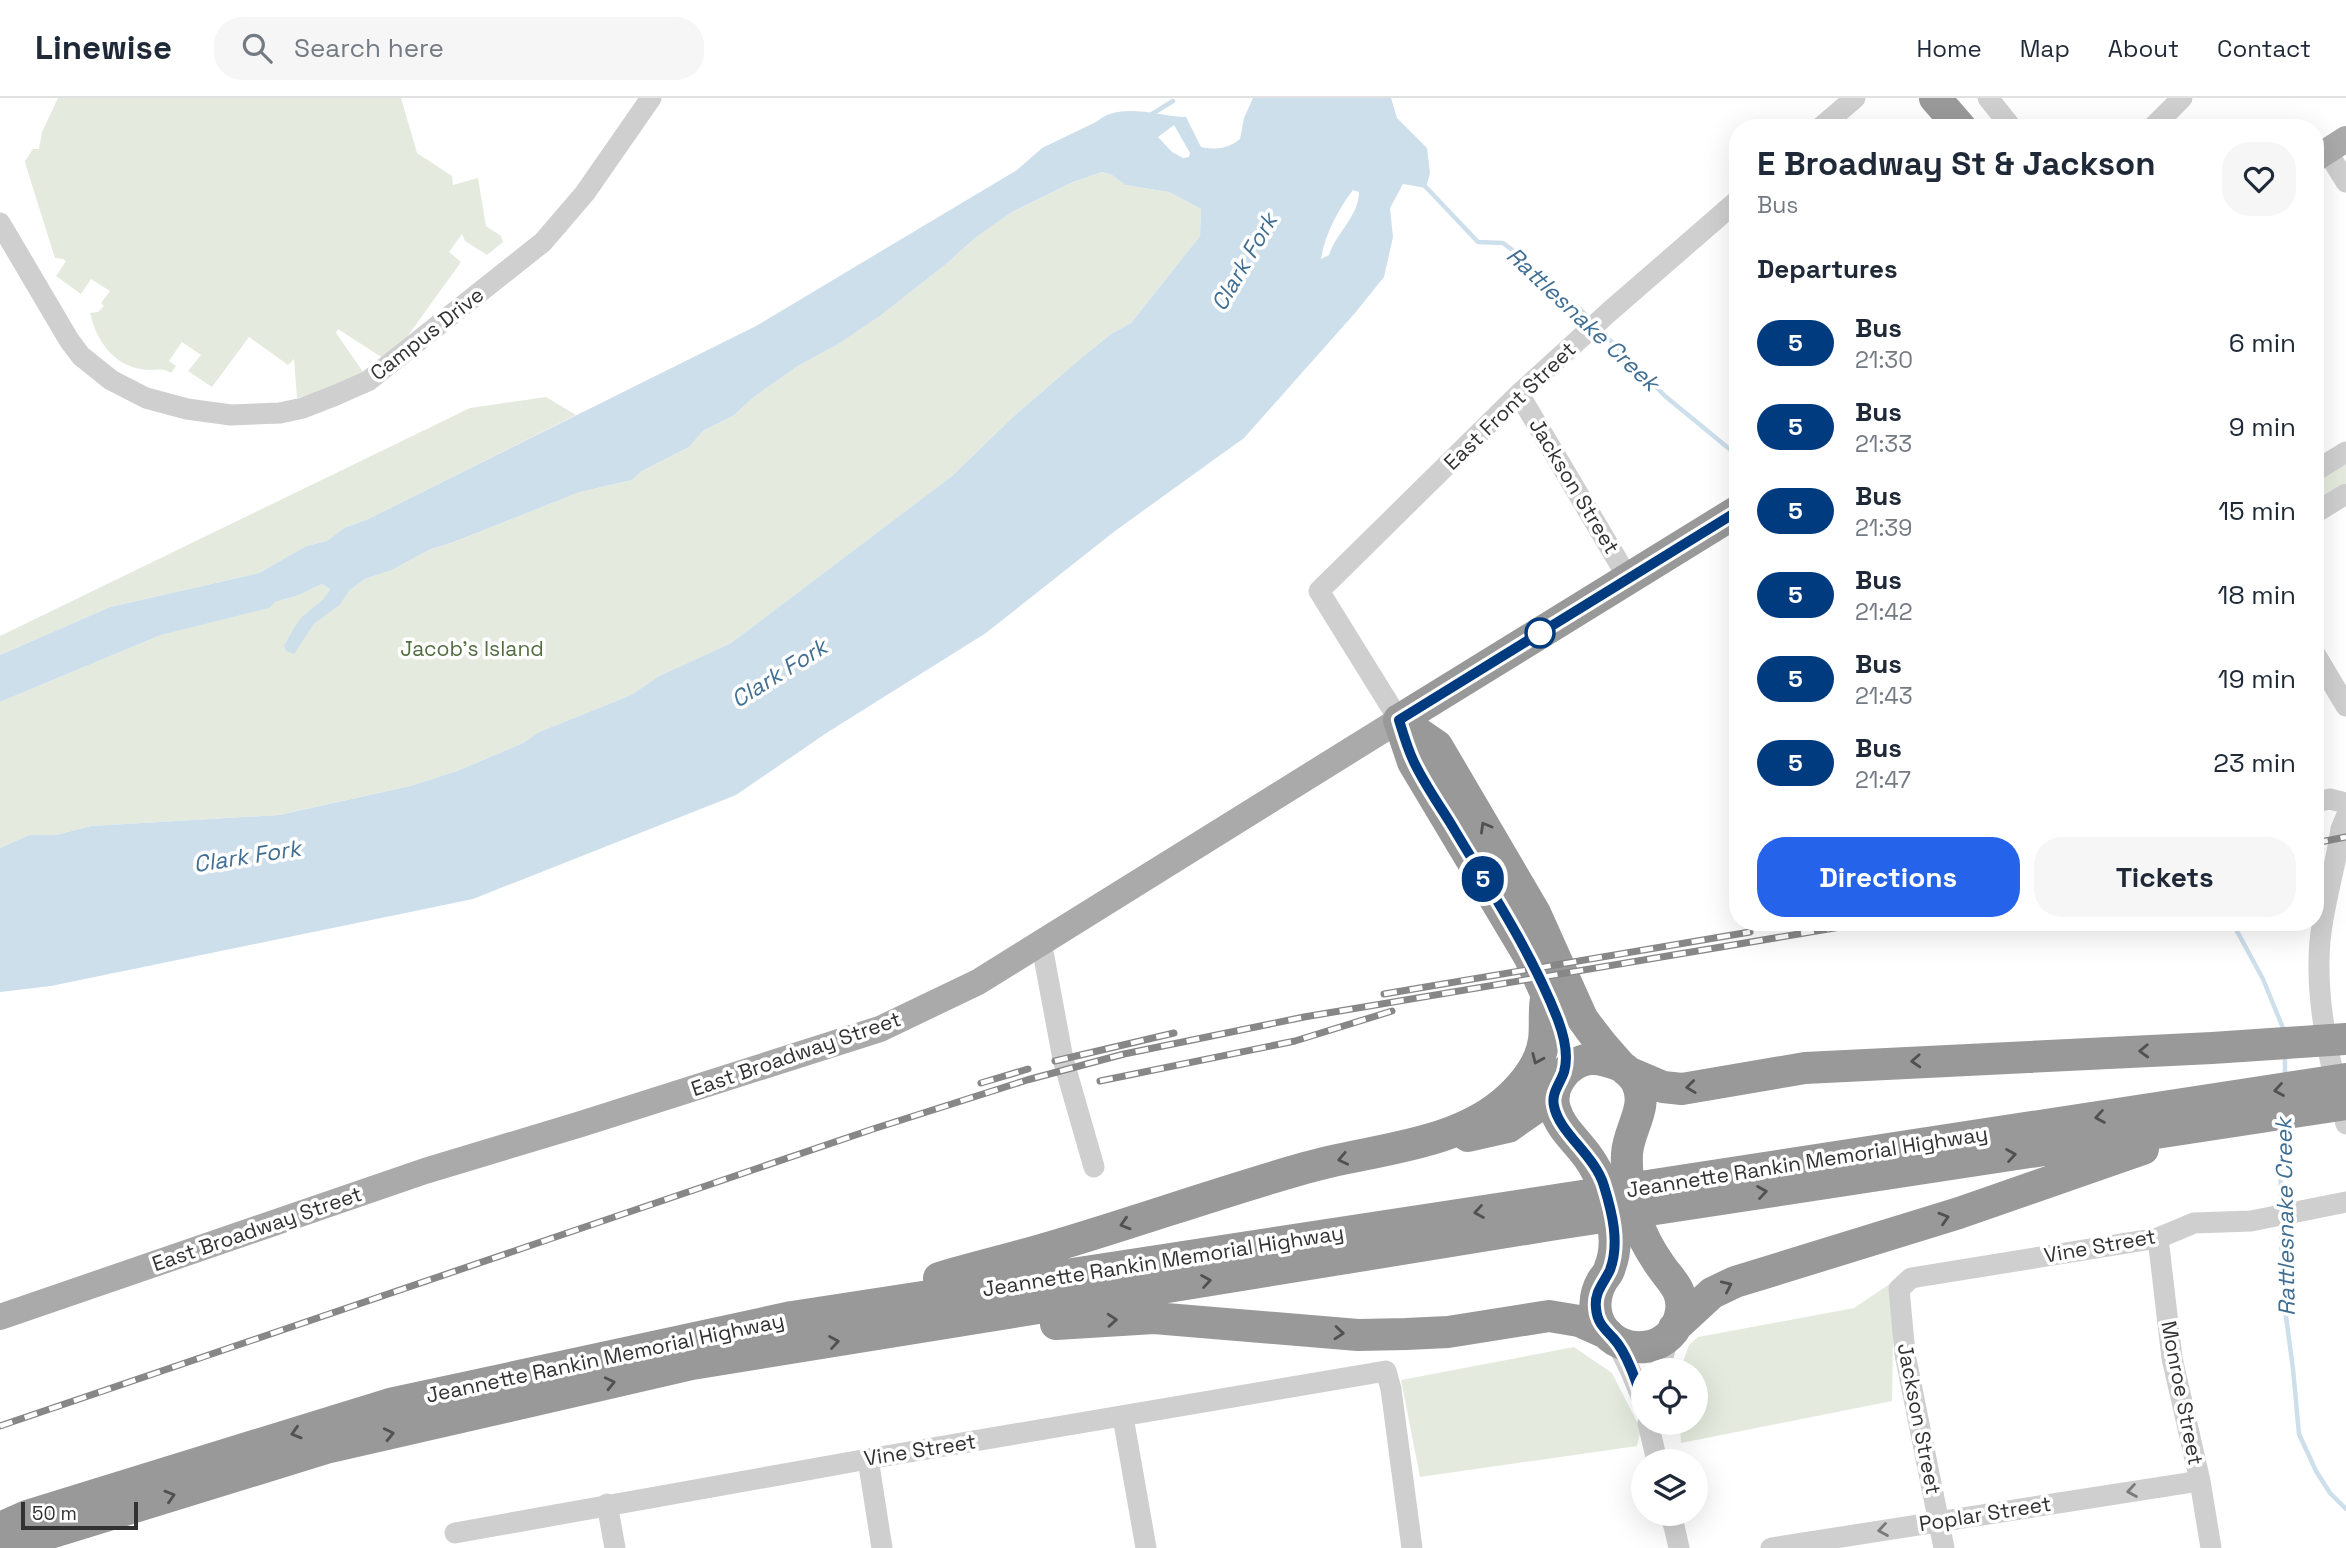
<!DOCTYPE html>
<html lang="en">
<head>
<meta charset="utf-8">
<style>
	:root { --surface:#fff; --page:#f6f6f7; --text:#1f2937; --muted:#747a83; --line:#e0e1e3; --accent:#2563eb }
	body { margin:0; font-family:"Space Grotesk",sans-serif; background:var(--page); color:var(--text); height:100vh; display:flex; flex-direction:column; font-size:26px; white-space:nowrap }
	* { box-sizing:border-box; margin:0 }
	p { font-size:23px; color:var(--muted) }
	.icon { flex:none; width:38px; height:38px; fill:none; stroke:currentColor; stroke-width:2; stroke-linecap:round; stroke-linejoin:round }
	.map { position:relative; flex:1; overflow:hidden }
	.panel { position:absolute; left:1729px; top:21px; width:595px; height:812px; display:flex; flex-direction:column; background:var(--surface); border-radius:28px; box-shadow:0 7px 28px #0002 }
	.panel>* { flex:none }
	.badge { padding:0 14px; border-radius:23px; font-size:24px; line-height:46px }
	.buttons { position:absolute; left:1631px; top:1260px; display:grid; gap:14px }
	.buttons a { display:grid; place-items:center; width:77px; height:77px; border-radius:50%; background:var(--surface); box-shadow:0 7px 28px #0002; font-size:35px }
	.scale { position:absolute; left:21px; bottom:18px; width:117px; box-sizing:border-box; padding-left:7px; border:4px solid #323232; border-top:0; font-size:19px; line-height:24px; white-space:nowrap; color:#323232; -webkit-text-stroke:5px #fff; paint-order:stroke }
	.map>.badge { position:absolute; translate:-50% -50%; box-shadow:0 0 0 4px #fff }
	h2 { padding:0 28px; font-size:26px; line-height:63px }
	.round { display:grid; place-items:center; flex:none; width:74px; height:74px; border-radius:28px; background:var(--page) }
	.headline { display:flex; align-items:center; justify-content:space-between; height:119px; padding:0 28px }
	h1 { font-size:33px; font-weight:600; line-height:52px }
	.action { display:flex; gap:14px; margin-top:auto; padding:14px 28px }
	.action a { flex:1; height:80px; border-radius:28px; background:var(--accent); color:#fff; font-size:28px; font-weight:600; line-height:80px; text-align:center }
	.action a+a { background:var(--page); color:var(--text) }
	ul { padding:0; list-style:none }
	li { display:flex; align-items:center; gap:21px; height:84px; padding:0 28px }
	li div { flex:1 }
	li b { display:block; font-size:26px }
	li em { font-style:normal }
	li .badge { min-width:77px; font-weight:700; text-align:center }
	header { display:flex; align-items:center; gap:42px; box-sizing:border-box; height:98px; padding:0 35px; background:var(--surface); border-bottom:2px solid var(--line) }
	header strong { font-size:33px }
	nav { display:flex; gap:38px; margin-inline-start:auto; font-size:24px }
	.search { width:490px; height:63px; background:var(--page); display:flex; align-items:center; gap:18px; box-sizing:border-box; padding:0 24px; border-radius:28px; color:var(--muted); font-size:26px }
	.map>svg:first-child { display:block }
</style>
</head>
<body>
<header>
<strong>Linewise</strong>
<div class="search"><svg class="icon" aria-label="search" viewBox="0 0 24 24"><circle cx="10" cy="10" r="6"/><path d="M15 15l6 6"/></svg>Search here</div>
<nav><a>Home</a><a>Map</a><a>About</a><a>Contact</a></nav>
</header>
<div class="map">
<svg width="2346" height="1450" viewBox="0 0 2346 1450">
	<rect width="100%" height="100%" fill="#fff"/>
	<!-- green -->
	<path fill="#e4ebde" d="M58,0H401L417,55L452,78L453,87L478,80L486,128L501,138L503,144L487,157L465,143L462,136L449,154L461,164L389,264L338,231L336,235L368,281L353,288L297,300L294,261L288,267L249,239L212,289L188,273L201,257L182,244L169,263L176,268L171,275C163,270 160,272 150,272C116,271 97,245 90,215L98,214L104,208L101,205L110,193L91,181L81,196L56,178L66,163L63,161L55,160L26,68L25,63L33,51H39L42,34Z
		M1102,74L1112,77L1125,87L1169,94L1201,111L1200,138L1131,225L1111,236L1080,261L1014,318L952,378L731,545L659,578L631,597L539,634L523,645L457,673L410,688L279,717L91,728L56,737H29L0,750V604L161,537L299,497L322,486L330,491C324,503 316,509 305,516L299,547L314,526L340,507L350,492L365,481L392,472L431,451L451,445L580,394L632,382L642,373L689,349L703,333L733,318L754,299L798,268L840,245L880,218L945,167L975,140L1012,114L1073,84Z
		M546,299L576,317L368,421L344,430L327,443L306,448L259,475L110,509L0,557V538L470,310Z
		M2346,366V385L2315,404V385Z
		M1894,1183L1892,1303L1681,1345L1680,1325H1696V1272H1680L1689,1247L1698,1239L1854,1210Z
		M1574,1249L1612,1275L1641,1332L1637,1348L1420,1379L1401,1282Z"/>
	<!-- water -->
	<path fill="#cedfec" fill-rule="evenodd" d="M1253,0H1391L1397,20L1427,50L1430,75L1426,90L1403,86L1390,110L1393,139L1384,179L1355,215L1244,340L1115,433L986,535L828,634L736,697L473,801L51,888L0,894V750L29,737H56L91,728L279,717L410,688L457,673L523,645L539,634L631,597L659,578L731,545L952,378L1014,318L1080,261L1111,236L1131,225L1200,138L1201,111L1169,94L1125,87L1112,77L1102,74L1073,84L1012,114L975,140L945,167L880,218L840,245L798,268L754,299L733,318L703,333L689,349L642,373L632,382L580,394L451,445L431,451L392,472L365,481L350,492L340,507L314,526L294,556L286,553L284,548C290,538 294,528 302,519C312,509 323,505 330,491L322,486L299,497L275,504L269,510L161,537L0,604V557L110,509L259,475L306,448L327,443L344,430L368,421L756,228L1017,72L1042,50L1096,24C1120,3 1157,18 1186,19L1201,49C1217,52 1227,51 1240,41L1244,20ZM1174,27L1190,55L1189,59L1183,60L1172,54L1158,39ZM1353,92L1359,94C1359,118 1336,135 1329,157L1321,161C1325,136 1338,112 1353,92Z"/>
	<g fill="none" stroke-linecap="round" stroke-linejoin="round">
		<!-- stream -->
		<path stroke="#cedfec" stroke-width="4.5" d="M1147,19L1173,3
			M1423,86L1478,144L1503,145L1523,160L1551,190L1579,210L1591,222
			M1599,231L1665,298L1738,358
			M2232,824L2263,881L2285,935
			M2285,977V958
			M2280,1110L2282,1028
			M2281,1122L2282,1188L2293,1271L2299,1336L2316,1373L2330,1395L2346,1411"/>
		<!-- minor -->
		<path stroke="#cfcfcf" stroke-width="21" d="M1988,0L2012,30
			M1820,30L1855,0
			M2152,30L2182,0
			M2327,53L2346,84
			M0,125L69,242L81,258L111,282L146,300L187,311L231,317L280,315L303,310L336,297L368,283L543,144L585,95L651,0
			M1519,296L1628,480
			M2315,373L2346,354
			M2315,415L2346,396
			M2315,556L2346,608
			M1399,622L1319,493L1519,296L1609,214L1738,102
			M2315,704L2330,701L2346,705
			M2346,719L2341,731C2335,774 2319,819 2319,863C2318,918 2332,973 2346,1026
			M1041,843L1063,961L1094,1069
			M2158,1140L2172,1260L2200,1383L2211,1450
			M1615,1241L1631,1274L1643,1303
			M1659,1272L1669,1238
			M1123,1319L1146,1450
			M1648,1325L1657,1363
			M868,1361L882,1450
			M607,1406L615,1450
			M1669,1416L1674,1428L1679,1450
			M455,1435L868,1361L1386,1273L1391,1291L1412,1450
			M1771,1450L2200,1383
			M1944,1450L1905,1256L1899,1191L1911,1180L2158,1140L2194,1125L2251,1123L2346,1104"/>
		<!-- major -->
		<path stroke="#aaa" stroke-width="26" d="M2315,61L2346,41
			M0,1219L425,1073L581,1026L880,931L978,884L1399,622"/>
		<!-- highway -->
		<path stroke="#999" stroke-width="32" d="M1935,0L1961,30
			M1399,622L1437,648L1535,815L1582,920C1593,936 1606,952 1619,966C1625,972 1633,976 1637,985C1649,1009 1628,1032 1627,1056C1626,1079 1630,1103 1638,1124C1642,1139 1651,1154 1660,1167C1670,1182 1684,1192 1681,1213C1676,1254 1622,1262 1601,1228C1593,1214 1594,1197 1602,1183C1605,1178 1609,1175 1610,1169C1615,1156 1616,1142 1613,1127C1609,1102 1603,1080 1588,1059C1577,1043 1560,1030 1555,1011C1548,989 1567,964 1590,961C1601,960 1611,964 1621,968
			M1399,622L1738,413
			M1399,622L1413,664L1529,858L1554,913
			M1630,975L1663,989L1682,991L1805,970L2212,950L2346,941
			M1468,1038L1508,1029L1554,997
			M939,1180C976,1169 1014,1160 1051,1149C1136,1124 1220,1094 1305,1070C1370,1051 1457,1049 1509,1000C1525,985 1541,964 1544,942C1546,926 1543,911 1547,895
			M1056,1226L1154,1220L1358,1237L1406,1236L1448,1234L1549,1218L1579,1223L1608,1236
			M1674,1230L1712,1195L1735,1184L1959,1115L2143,1051
			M0,1430L27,1418L390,1306L792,1219L2346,981
			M12,1450L37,1439L326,1350L692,1266L1550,1127L2346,1006"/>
		<!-- rail casing -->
		<g stroke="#878787" stroke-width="7">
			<path id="rail" d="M2315,745L2346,739
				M1384,896L1750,834
				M1055,963L1174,935
				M1100,983L1295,943L1392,913
				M981,985L1028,971
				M0,1328L873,1031L1027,982L1124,956L1304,919L1870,824"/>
		</g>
		<!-- rail -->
		<use href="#rail" stroke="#fff" stroke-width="4.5" stroke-dasharray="13" stroke-linecap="butt"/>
	</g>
	<!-- one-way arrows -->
	<defs><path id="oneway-chevron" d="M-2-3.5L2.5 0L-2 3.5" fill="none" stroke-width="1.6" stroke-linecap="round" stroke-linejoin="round" transform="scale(1.75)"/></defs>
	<g stroke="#515151">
		<use href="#oneway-chevron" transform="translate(1485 729) rotate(-120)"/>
		<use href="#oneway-chevron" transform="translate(2144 953) rotate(178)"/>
		<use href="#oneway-chevron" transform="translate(1537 961) rotate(114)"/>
		<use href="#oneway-chevron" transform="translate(1916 963) rotate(177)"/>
		<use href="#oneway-chevron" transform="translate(1691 989) rotate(173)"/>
		<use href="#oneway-chevron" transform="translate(2279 992) rotate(171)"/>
		<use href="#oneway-chevron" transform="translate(2100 1019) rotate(171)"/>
		<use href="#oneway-chevron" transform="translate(2011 1057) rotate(-9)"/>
		<use href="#oneway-chevron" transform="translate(1343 1061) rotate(168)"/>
		<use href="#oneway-chevron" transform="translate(1762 1094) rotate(-9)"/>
		<use href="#oneway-chevron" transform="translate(1479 1114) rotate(171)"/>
		<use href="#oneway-chevron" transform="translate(1944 1120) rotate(-17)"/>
		<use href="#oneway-chevron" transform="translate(1125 1126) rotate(163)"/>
		<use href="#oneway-chevron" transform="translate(1206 1183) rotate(-9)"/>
		<use href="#oneway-chevron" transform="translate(1727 1188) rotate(-25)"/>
		<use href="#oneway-chevron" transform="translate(1112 1222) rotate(-4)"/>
		<use href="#oneway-chevron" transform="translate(1339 1235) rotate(5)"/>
		<use href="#oneway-chevron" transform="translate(834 1244) rotate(-9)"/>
		<use href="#oneway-chevron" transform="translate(610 1285) rotate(-13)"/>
		<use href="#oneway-chevron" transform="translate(296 1335) rotate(163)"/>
		<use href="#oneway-chevron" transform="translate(389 1336) rotate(-13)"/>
		<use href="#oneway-chevron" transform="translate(170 1398) rotate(-17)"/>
	</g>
	<g stroke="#797979">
		<use href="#oneway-chevron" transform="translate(2132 1393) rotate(171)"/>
		<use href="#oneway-chevron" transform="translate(1883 1432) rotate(171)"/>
	</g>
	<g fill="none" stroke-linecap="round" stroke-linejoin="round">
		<!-- line casing -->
		<g stroke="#fff" stroke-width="16">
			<path id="line" d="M1643,1304C1637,1286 1627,1255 1614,1241C1605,1231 1597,1225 1596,1210C1594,1194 1604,1185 1610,1172C1620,1145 1612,1114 1604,1088C1595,1057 1559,1035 1554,1008C1551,995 1560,986 1564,974C1569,957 1564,938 1558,922C1531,853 1489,790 1451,726C1438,705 1423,684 1413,662C1407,649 1403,635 1399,622L1738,413"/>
		</g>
		<!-- line -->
		<use href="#line" stroke="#003b80" stroke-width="10"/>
	</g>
	<!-- markers -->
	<circle fill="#fff" stroke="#003b80" stroke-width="3.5" cx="1540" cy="535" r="14"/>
	<g text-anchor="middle" stroke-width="7" stroke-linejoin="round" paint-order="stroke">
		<!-- street labels -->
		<g font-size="21" fill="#323232" stroke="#fff">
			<text transform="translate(427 236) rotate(-38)" y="7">Campus Drive</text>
			<text transform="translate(1510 308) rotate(-44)" y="7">East Front Street</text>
			<text transform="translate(1574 388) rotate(59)" y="7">Jackson Street</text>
			<text transform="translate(796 956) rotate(-19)" y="7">East Broadway Street</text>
			<text transform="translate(1807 1064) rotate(-9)" y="7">Jeannette Rankin Memorial Highway</text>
			<text transform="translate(257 1131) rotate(-19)" y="7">East Broadway Street</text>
			<text transform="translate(2100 1148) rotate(-10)" y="7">Vine Street</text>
			<text transform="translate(1163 1163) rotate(-9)" y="7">Jeannette Rankin Memorial Highway</text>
			<text transform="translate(605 1260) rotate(-12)" y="7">Jeannette Rankin Memorial Highway</text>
			<text transform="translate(2182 1295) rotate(79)" y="7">Monroe Street</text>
			<text transform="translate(1919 1321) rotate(79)" y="7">Jackson Street</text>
			<text transform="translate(920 1352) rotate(-9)" y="7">Vine Street</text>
			<text transform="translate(1985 1416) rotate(-9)" y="7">Poplar Street</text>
		</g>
		<!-- park labels -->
		<g font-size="21" fill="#526d3f" stroke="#fff">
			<text x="472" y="558">Jacob's Island</text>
		</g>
		<!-- water labels -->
		<g font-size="23" font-style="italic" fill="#406f93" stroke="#fff">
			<text transform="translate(1244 164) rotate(-60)" y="8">Clark Fork</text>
			<text transform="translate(1583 221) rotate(43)" y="8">Rattlesnake Creek</text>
			<text transform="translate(779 575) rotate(-32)" y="8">Clark Fork</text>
			<text transform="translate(247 758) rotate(-9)" y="8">Clark Fork</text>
			<text transform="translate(2285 1119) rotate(-91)" y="8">Rattlesnake Creek</text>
		</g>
	</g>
</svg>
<div class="buttons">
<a><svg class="icon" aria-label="locate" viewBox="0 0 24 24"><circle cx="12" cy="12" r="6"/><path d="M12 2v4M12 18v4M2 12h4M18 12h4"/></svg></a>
<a><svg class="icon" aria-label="layers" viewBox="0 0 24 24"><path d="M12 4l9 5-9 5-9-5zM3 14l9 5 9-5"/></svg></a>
</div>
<div class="scale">50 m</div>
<b class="badge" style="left:1483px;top:781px;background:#003b80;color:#fff">5</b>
<section class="panel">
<div class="headline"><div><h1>E Broadway St &amp; Jackson</h1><p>Bus</p></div><a class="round"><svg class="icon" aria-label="heart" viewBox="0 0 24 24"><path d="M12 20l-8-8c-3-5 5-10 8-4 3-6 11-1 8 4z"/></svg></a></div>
<h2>Departures</h2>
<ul>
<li><span class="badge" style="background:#003b80;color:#fff">5</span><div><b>Bus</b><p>21:30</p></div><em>6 min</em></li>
<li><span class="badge" style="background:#003b80;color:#fff">5</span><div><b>Bus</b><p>21:33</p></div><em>9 min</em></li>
<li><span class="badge" style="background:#003b80;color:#fff">5</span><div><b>Bus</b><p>21:39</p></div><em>15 min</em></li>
<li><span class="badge" style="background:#003b80;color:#fff">5</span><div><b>Bus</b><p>21:42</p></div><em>18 min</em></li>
<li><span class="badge" style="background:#003b80;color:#fff">5</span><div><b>Bus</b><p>21:43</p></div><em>19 min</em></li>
<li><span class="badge" style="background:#003b80;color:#fff">5</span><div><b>Bus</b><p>21:47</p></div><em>23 min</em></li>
</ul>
<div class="action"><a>Directions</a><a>Tickets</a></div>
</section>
</div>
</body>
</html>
